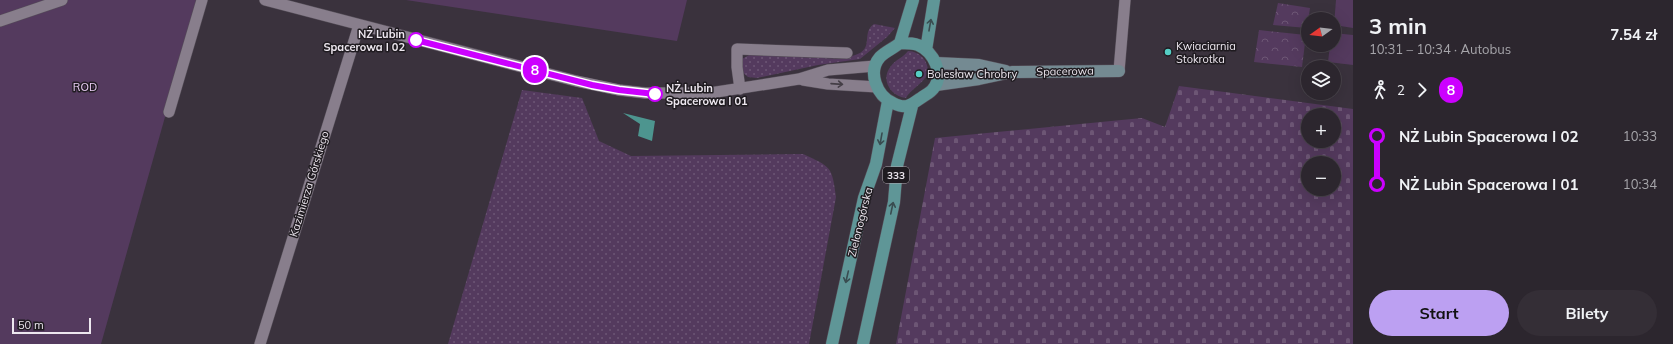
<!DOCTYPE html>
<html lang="pl">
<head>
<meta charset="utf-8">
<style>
	:root { --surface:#2c262e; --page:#342e36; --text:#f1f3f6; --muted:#a6a5aa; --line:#48434a; --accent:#bca0f2 }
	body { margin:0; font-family:Mulish,sans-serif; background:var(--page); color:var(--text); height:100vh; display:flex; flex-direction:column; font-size:15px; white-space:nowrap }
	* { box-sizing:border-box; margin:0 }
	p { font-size:13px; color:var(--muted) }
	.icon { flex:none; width:22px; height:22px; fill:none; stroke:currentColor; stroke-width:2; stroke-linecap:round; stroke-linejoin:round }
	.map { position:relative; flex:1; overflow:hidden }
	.side { display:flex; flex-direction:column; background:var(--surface); width:320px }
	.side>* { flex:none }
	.badge { padding:0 8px; border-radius:13px; font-size:14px; line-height:26px }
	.needle { width:26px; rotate:255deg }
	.fabs { position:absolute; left:1301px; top:12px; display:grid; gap:8px }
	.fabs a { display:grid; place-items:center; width:40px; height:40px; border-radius:50%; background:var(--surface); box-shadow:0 4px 16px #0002,0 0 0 1px var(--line); font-size:20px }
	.scale { position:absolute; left:12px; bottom:10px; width:79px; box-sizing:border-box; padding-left:4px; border:2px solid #ede7ef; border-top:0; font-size:11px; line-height:14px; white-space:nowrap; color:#ede7ef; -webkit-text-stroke:3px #1f1b20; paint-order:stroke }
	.map>.badge { position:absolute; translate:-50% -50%; box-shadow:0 0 0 2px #fff }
	.legs { display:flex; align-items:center; gap:6px; height:44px; padding:0 16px; font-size:13px }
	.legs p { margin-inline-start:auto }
	.summary { display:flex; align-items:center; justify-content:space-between; height:68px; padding:0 16px }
	h1 { font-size:22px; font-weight:700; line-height:30px }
	.primary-button { display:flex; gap:8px; margin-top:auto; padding:8px 16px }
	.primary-button a { flex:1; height:46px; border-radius:24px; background:var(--accent); color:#111; font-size:16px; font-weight:700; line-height:46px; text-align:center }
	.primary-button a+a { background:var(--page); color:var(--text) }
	ul { padding:0 16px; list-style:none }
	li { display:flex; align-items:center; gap:14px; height:48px; font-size:15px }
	li i { display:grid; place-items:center; width:6px; height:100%; margin:0 5px; background:currentColor }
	li i::after { content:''; width:10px; height:10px; margin:-5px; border:3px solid; border-radius:50%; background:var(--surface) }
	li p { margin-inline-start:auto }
	li:first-child i { background:linear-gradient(#0000 50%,currentColor 0) }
	li:last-child i { background:linear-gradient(currentColor 50%,#0000 0) }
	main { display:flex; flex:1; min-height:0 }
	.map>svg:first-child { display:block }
</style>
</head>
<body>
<main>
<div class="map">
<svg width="1353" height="344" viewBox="0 0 1353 344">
	<defs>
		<pattern id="grass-dots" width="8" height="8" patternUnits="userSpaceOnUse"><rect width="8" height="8" fill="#543a5e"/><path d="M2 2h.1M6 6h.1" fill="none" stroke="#6d5675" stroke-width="1.8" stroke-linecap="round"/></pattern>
		<pattern id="cemetery-stones" width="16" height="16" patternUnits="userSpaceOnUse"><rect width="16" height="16" fill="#543a5e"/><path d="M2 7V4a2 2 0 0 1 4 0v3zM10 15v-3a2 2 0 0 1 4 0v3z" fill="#6d5675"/></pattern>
		<pattern id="park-crowns" width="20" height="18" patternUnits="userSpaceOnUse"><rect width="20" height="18" fill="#543a5e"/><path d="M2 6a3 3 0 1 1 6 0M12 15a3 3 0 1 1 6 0" fill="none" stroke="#6d5675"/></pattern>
	</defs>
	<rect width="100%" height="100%" fill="#3a323d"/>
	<!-- grass -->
	<path fill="url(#grass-dots)" d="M874,24L895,28L887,37L860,59L818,65L757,78L748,77L742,72V59L749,55L846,59V57C879,53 859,34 874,24Z
		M908,51C914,51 920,54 924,59C937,79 913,85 906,98C890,96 880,79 891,66C896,59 903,58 908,51Z
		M522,90L582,98L599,141L631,156L803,154C831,167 832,166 836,197L809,344H448Z"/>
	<!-- cemetery -->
	<path fill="url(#cemetery-stones)" fill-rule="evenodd" d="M1179,86L1353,109V344H896L935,138L1142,118L1165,127ZM1308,115H1334V141H1308ZM1308,163H1334V189H1308Z"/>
	<!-- park -->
	<path fill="url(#park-crowns)" d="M1278,3L1310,8L1307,28L1273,25Z
		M1259,30L1306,35L1302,67L1254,62Z"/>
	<!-- garden -->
	<path fill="#543a5e" d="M0,0H198L101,344H0Z
		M406,0H687L677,41Z
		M1336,0H1353V28L1334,25Z
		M1334,33L1353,35V65L1328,62L1330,45H1334Z"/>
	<!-- water -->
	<path fill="#4d958f" d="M623,113L655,121L652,141L638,136L640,124Z"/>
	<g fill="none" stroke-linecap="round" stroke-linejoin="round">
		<!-- street casing -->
		<g stroke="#564f59" stroke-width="12">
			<path id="street" d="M265,0L576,81L619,90L645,93H710L799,79L828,70L875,66
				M0,21L62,0
				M1119,71L1125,0
				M803,80L828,84L877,87
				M740,89L737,67V49L847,53
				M169,112L202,0
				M260,344L359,25"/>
		</g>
		<!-- secondary casing -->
		<g stroke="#564f59" stroke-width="13">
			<path id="secondary" d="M936,63L979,65L1006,71
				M936,85L979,79L1012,72L1119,71"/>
		</g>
		<!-- primary casing -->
		<g stroke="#564f59" stroke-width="13">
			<path id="primary" d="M900,43C907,43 913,43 918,45C934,52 945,75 933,89C930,93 925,95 921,98C910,105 907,110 893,103C877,96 867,72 880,57C886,51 894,48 900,43Z
				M900,43L913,0
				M926,50L934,0
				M832,344L864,198L876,164L888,101
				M863,344L894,202L897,166L912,106"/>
		</g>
		<!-- street -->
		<use href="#street" stroke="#887e8c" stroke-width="11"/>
		<!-- secondary -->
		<use href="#secondary" stroke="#748a92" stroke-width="12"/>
		<!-- primary -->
		<use href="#primary" stroke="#5f9697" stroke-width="12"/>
	</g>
	<!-- one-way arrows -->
	<defs><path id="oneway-shaft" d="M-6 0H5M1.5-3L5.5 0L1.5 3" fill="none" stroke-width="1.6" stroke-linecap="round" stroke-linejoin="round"/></defs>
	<g stroke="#394c50">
		<use href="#oneway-shaft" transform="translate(930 25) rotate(-80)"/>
		<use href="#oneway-shaft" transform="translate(881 139) rotate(100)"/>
		<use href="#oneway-shaft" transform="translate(892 208) rotate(-78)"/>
		<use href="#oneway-shaft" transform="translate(847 277) rotate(103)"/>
	</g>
	<use stroke="#443e46" href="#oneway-shaft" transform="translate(837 84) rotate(4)"/>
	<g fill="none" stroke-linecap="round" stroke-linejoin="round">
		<!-- line-1 casing -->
		<g stroke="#fff" stroke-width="9">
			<path id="line-1" d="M416,40L592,85L619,90L655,94"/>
		</g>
		<!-- line-1 -->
		<use href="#line-1" stroke="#c0f" stroke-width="6"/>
	</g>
	<!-- markers -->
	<g fill="#fff" stroke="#c0f" stroke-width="2">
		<circle cx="416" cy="40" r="7"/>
		<circle cx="655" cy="94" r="7"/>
	</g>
	<g fill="#55cec5" stroke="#1f1b20" stroke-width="1.5">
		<circle cx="1168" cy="52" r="4"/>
		<circle cx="919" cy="74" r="4"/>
	</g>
	<g text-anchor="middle" stroke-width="3" stroke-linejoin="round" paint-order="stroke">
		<!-- shield labels -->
		<rect fill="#1f1b20" stroke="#afaab1" stroke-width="1" x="883" y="167" width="26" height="16" rx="3"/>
		<g font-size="10" font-weight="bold" fill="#ede7ef">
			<text x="896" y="179">333</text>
		</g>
		<!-- stop labels -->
		<g font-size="11" font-weight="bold" fill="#ede7ef" stroke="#1f1b20" text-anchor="end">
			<text x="405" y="38">NŻ Lubin<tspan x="405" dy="13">Spacerowa I 02</tspan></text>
			<text x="666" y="92" text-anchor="start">NŻ Lubin<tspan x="666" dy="13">Spacerowa I 01</tspan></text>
		</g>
		<!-- poi labels -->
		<g font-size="11" fill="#ede7ef" stroke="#1f1b20" text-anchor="start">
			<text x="1176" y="50">Kwiaciarnia<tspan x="1176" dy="13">Stokrotka</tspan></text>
			<text x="927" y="78">Bolesław Chrobry</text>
		</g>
		<!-- street labels -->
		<g font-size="11" fill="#ede7ef" stroke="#1f1b20">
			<text transform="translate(1065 71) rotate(-1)" y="4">Spacerowa</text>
			<text transform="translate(309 184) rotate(-73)" y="4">Kazimierza Górskiego</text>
			<text transform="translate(860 222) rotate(-76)" y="4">Zielonogórska</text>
		</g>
		<!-- park labels -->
		<g font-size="11" fill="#edd0f8" stroke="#1f1b20">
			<text x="85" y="91">ROD</text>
		</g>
	</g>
</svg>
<div class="fabs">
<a><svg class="needle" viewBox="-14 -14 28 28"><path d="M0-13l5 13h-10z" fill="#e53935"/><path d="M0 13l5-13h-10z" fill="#a6a5aa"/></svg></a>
<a><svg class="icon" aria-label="layers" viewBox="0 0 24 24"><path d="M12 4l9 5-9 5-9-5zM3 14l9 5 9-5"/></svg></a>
<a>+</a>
<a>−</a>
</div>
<div class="scale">50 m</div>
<b class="badge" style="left:535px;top:70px;background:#c0f;color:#fff">8</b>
</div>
<section class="side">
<div class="summary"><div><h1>3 min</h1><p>10:31 – 10:34 · Autobus</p></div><b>7.54 zł</b></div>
<div class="legs"><svg class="icon" aria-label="walk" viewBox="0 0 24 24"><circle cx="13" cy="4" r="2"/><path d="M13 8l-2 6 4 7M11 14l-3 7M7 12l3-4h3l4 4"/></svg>2<svg class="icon" aria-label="forward" viewBox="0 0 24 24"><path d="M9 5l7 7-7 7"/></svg><b class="badge" style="background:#c0f;color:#fff">8</b></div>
<ul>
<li><i style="color:#c0f"></i><b>NŻ Lubin Spacerowa I 02</b><p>10:33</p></li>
<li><i style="color:#c0f"></i><b>NŻ Lubin Spacerowa I 01</b><p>10:34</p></li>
</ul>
<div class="primary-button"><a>Start</a><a>Bilety</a></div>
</section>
</main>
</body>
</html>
